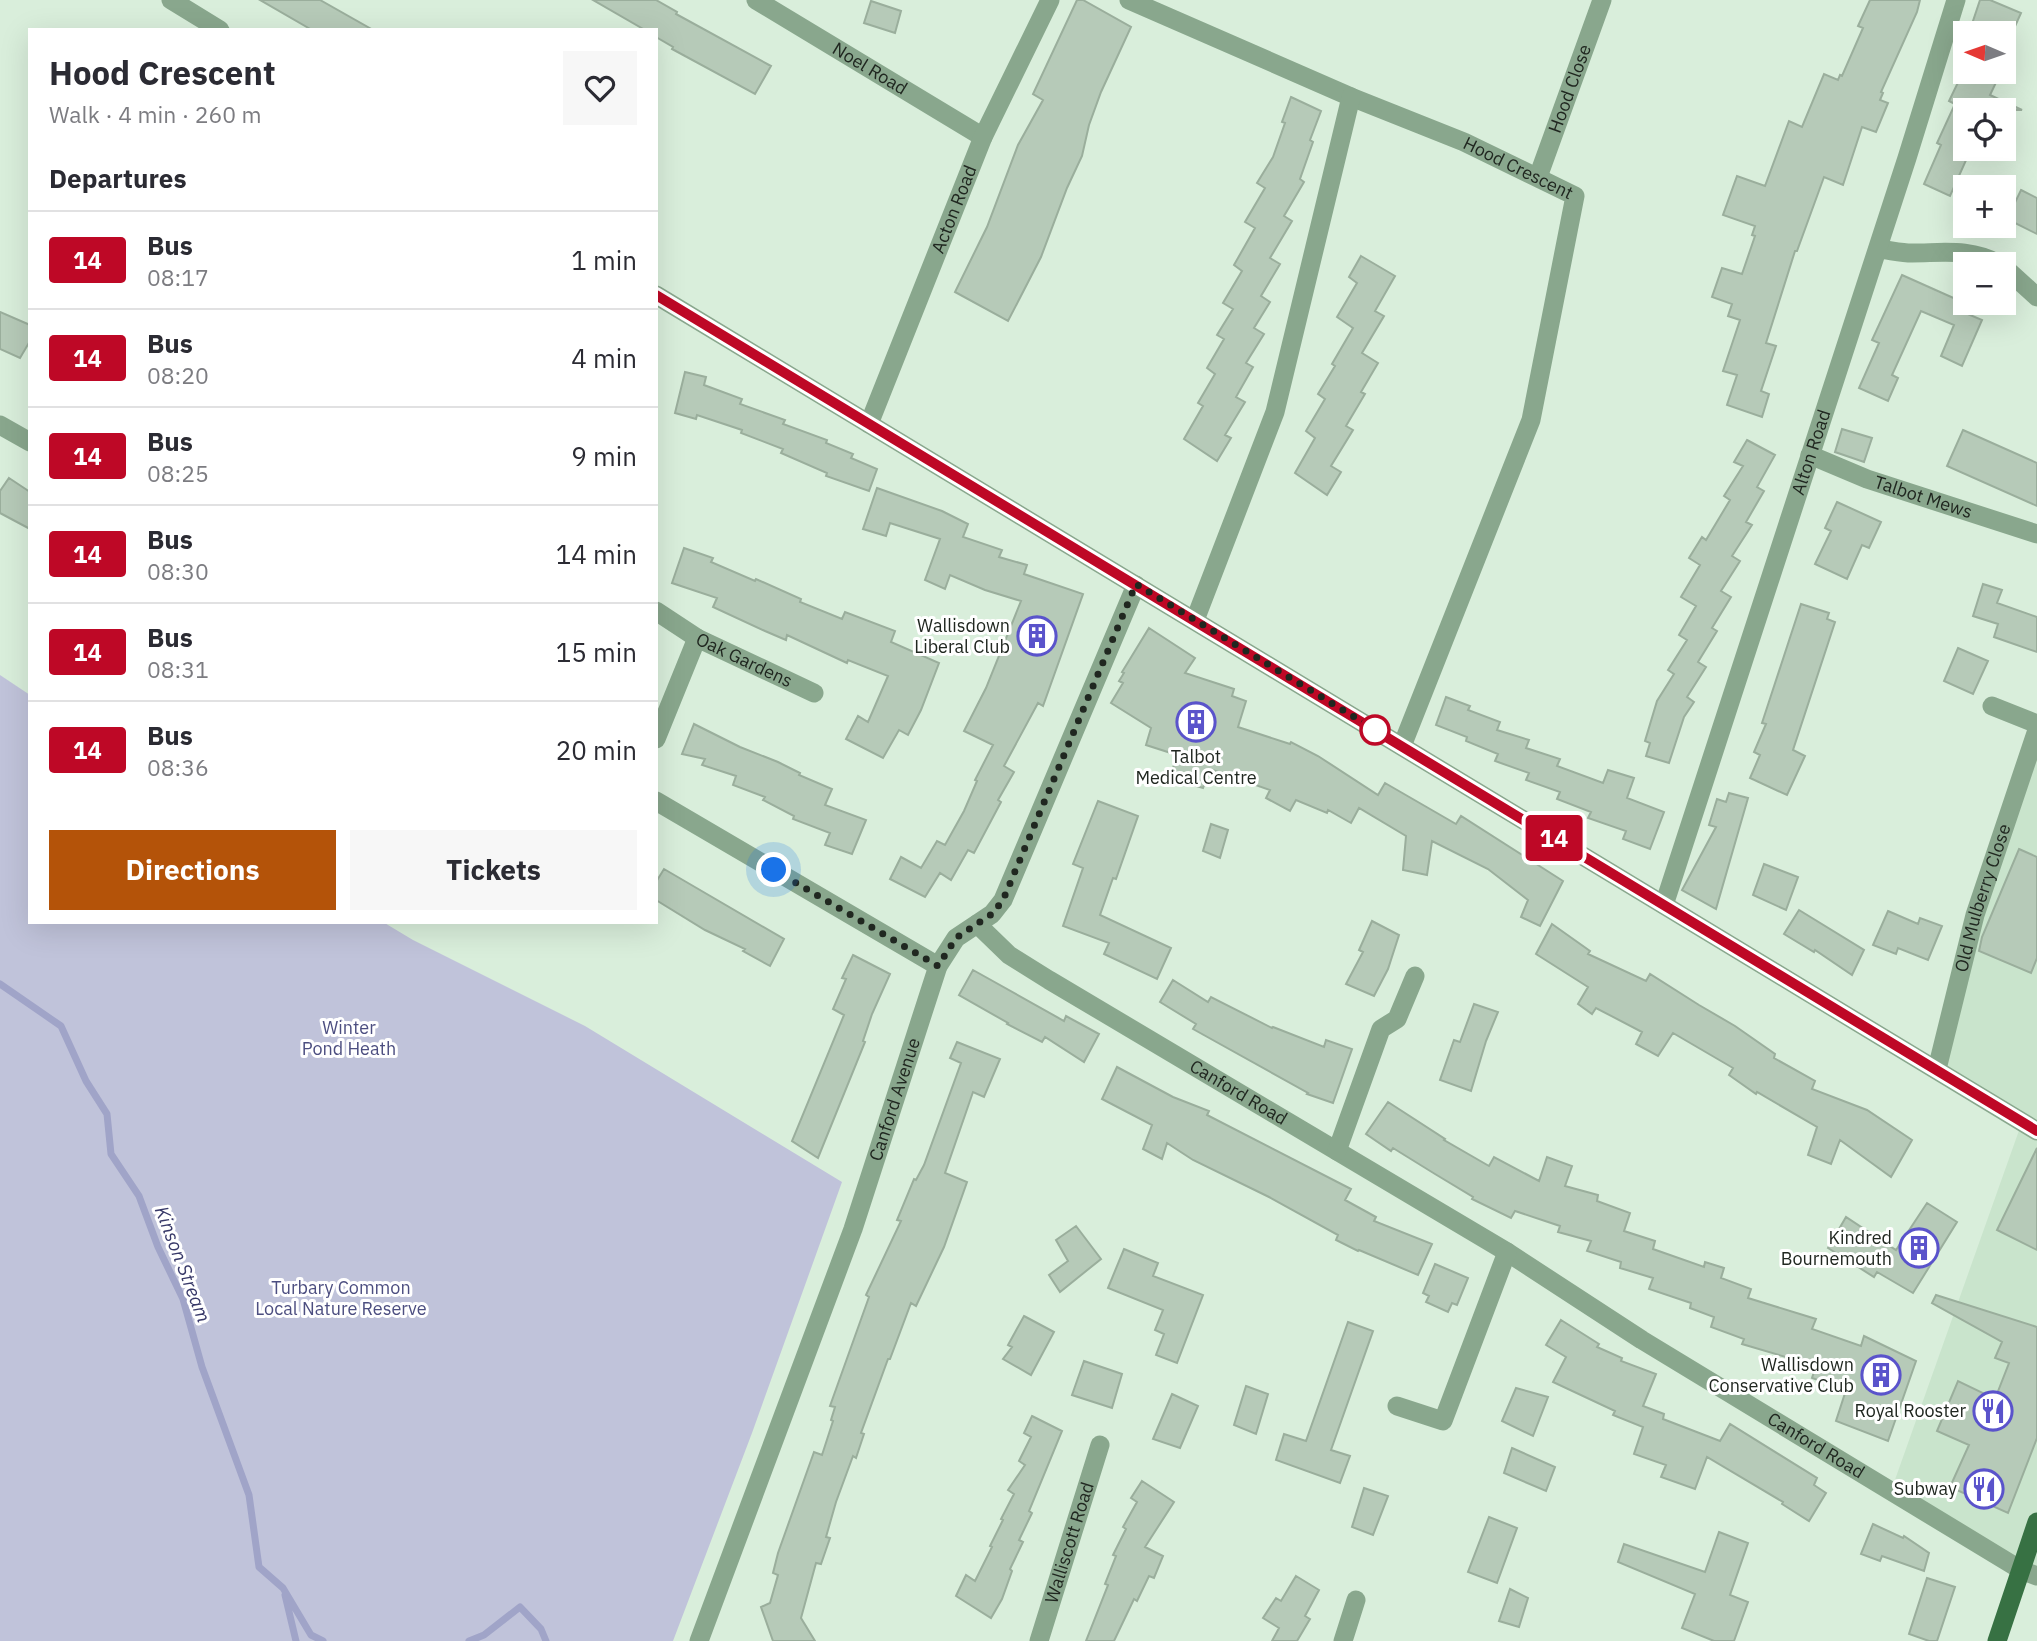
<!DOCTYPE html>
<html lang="en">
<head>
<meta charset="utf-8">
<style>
	:root { --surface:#fff; --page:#f7f7f7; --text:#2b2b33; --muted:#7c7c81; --line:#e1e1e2; --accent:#b45309 }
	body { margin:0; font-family:"IBM Plex Sans",sans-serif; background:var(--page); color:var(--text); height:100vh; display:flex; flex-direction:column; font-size:26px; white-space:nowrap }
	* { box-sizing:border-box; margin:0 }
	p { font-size:23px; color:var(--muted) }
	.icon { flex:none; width:38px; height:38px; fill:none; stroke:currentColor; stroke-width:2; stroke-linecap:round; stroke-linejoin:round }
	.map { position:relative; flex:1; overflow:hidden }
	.drawer { position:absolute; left:28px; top:28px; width:630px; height:896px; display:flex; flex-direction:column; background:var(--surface); border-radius:0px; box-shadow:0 7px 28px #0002 }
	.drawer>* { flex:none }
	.badge { padding:0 14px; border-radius:5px; font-size:24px; line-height:46px }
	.needle { width:46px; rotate:272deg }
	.buttons { position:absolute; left:1953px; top:21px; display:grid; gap:14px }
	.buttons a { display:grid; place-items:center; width:63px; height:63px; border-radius:0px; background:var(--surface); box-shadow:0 7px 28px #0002; font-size:35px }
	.you { position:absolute; width:35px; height:35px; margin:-18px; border:5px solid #fff; border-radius:50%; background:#1a73e8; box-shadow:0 0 0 10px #1a73e833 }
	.map>.badge { position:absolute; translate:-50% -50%; box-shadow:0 0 0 4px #fff }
	h2 { padding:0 21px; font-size:26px; line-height:63px }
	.round { display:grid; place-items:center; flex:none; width:74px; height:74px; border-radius:0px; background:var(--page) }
	.summary { display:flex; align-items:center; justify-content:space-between; height:119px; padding:0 21px }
	h1 { font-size:33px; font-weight:700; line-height:52px }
	.cta { display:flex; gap:14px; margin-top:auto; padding:14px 21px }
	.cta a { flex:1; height:80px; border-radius:0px; background:var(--accent); color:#fff; font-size:28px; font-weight:700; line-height:80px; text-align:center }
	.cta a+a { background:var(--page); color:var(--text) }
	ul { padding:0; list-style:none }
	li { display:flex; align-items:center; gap:21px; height:98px; padding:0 21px; border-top:2px solid var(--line) }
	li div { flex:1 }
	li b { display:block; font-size:26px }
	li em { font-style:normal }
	li .badge { min-width:77px; font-weight:700; text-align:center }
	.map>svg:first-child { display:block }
</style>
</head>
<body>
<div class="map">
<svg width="2037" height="1641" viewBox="0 0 2037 1641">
	<rect width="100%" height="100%" fill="#d9eedb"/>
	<!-- built -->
	<path fill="#c9e4cc" d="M2037,730V1576L1891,1491L2022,1122L1937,1069Z"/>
	<!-- green -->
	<path fill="#c0c3da" d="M0,675L30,695V922H383L413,940L585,1026L842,1182L752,1433L673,1641H0Z"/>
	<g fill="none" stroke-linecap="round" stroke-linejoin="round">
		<!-- stream -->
		<path stroke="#a0a4c8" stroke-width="7" d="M0,984L61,1026L86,1081L107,1114L111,1154L139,1196L158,1247L183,1299L202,1367L249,1495L259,1567L283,1588L311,1635L323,1641
			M285,1595L296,1641
			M469,1641L484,1635L520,1607L541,1629L546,1641"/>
	</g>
	<!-- building -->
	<path fill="#b6cab8" stroke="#9aae9c" stroke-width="2" d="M260,0H320L373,30H312Z
		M593,0H656L677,12L676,14L771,66L755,94L672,49L673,47L656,37V30H645Z
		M1077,0H1083L1131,27L1101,92L1089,125L1082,156L1067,188L1041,257L1008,321L955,292L987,227L1018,145L1043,100L1033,94Z
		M1870,0H1920L1917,12L1881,92L1883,93L1880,100L1888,103L1876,132L1862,127L1843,185L1824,177L1797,251H1795L1766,343L1776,346L1761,391L1769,394L1762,417L1727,405L1737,375L1723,371L1740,320L1728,316L1732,304L1712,297L1722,268L1742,274L1755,236L1752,235L1755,226L1723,215L1737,176L1765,186L1789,121L1802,127L1824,74L1838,80L1840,75L1842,76L1863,28L1858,26Z
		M1980,0H1990L2021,13L2012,33H1969Z
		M871,1L901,11L895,33L864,23Z
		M1963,72H2001L1990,95L2022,110H1965V149H1971L1950,196L1924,184L1941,145L1937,143L1955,104L1949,101Z
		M1291,97L1321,111L1310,140L1313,142L1300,179L1304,182L1284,216L1292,221L1270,258L1280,264L1261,296L1270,302L1254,328L1264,334L1246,363L1253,367L1236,397L1245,402L1225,435L1231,438L1217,461L1184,439L1203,406L1198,403L1215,374L1207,368L1224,339L1217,335L1233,309L1223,303L1242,271L1234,265L1255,228L1245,222L1265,188L1257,183L1273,157L1285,123L1282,122Z
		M2021,190L2037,198V234L2007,219Z
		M1361,256L1395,276L1375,311L1384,316L1362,353L1378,363L1361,392L1365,394L1346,426L1353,430L1331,466L1341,472L1327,495L1295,473L1315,438L1306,431L1325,399L1318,394L1335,366L1332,364L1353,328L1337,317L1357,283L1349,277Z
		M1902,275L1967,304L1963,312L1982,320L1962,366L1941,356L1954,325L1921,311L1892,375L1898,378L1888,401L1859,388L1879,343L1872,340Z
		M0,312L30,325V341L20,358L0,349Z
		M685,372L706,377L704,385L742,399L740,404L785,420L783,424L827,440L826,443L853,454L851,458L877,469L869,491L826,476L827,473L781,453L783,449L741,433L742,430L697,415L696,419L675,413Z
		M1842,429L1872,438L1864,462L1835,452Z
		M1963,430L2037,463V506L1947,466Z
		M1747,440L1775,455L1757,487L1764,491L1746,522L1752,525L1732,556L1740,561L1721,591L1731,597L1712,628L1717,631L1698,662L1706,667L1687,697L1694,702L1684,717L1669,763L1646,756L1650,743L1645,741L1657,701L1674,674L1668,670L1687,640L1679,635L1696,606L1681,597L1700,565L1689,558L1702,537L1706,540L1730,500L1724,496L1743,466L1734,462Z
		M9,478L30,492V529L0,513V491Z
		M877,488L942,511L968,524L963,537L1002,550L999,557L1027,565L1024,574L1083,594L1043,706L1038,703L1004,766L1014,772L998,800L1001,802L974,853L968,850L951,880L940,873L925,897L890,879L901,857L921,868L937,841L945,845L964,811L977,781L975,780L993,745L964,731L986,688L1021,601L985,590L950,575L945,589L925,580L940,539L890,523L886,536L863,529Z
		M1837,502L1881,522L1869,548L1862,545L1847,579L1815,564L1831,531L1825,528Z
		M684,548L713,558L711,562L755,581L756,579L801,599L800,602L842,619L845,612L895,631L891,642L939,663L921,710L908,735L899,730L883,758L846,739L858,716L868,722L888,676L848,660L847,663L787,635L786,640L765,631L713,607L717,598L672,583Z
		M1983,584L2002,590L1997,603L2037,617V652L1994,637L1998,624L1973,616Z
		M1801,604L1829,613L1827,619L1835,622L1793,750L1805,756L1787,795L1750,778L1760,755L1754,752L1766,724L1762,723Z
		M1149,628L1195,658L1185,673L1234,689L1232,696L1246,701L1238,727L1290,744L1291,742L1318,756L1378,795L1385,783L1456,824L1461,816L1563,881L1540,926L1521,917L1528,900L1488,869L1432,841L1427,875L1403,870L1406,836L1359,808L1351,823L1328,810L1327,813L1296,800L1290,811L1266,798L1270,790L1210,769L1203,788L1170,778L1177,755L1146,745L1151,728L1111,703L1123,683L1119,681L1124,673L1122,672Z
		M1958,648L1988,661L1973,694L1944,681Z
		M1446,697L1470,706L1468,710L1500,722L1497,730L1529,740L1526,748L1560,759L1557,766L1603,783L1608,770L1634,778L1627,798L1664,812L1650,849L1623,839L1626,831L1588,818L1591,812L1557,799L1560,792L1526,780L1529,773L1495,761L1498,754L1466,741L1467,737L1436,725Z
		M694,724L740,747L778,762L800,773L799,775L832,789L825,805L866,820L852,854L825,845L830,833L793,819L794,816L763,800L765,797L733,785L736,776L702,765L705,759L682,754Z
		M1729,793L1748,798L1716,909L1682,890L1716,827L1709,825L1717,799L1726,802Z
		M1098,801L1138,816L1116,879L1113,878L1100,915L1171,948L1157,979L1104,954L1109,943L1063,926L1083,868L1073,864Z
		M1211,824L1228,830L1220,858L1203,851Z
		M2019,849L2037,857V958L2031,973L1979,951L1982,937Z
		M1764,864L1798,877L1786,910L1753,895Z
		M664,869L784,939L770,966L743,951L745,949L705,930L656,900V882Z
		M1799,910L1864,950L1852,975L1815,950L1814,952L1784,934Z
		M1888,911L1918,924L1920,918L1942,926L1928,960L1898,948L1896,954L1873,945Z
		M1372,921L1399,935L1388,969L1374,996L1346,984L1363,952L1359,950Z
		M1552,924L1590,951L1588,954L1646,981L1650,974L1699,1005L1735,1026L1775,1054L1774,1058L1815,1081L1812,1089L1867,1110L1912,1140L1891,1177L1840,1140L1831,1164L1808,1155L1817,1127L1757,1092L1756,1094L1729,1075L1733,1068L1673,1033L1658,1056L1636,1044L1642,1032L1596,1008L1592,1014L1578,1004L1588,987L1536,954Z
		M853,955L890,974L872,1014L863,1041L865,1042L818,1158L792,1141L844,1015L833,1009L846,979L842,978Z
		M973,970L1064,1021L1066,1016L1099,1034L1084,1062L1045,1037L1042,1042L1007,1024L1008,1023L959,995Z
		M1173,980L1208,1002L1211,997L1272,1028L1273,1027L1324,1047L1326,1040L1352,1049L1333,1103L1307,1094L1308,1093L1193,1029L1196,1024L1160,1002Z
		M1474,1004L1498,1012L1486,1041L1471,1091L1440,1080L1454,1040L1460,1042Z
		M957,1042L1000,1059L984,1097L973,1092L945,1173L967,1182L944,1247L916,1306L911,1303L890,1359H888L861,1433L864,1434L856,1458L853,1456L836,1502L826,1537L830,1538L821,1564L816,1563L801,1618L815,1641H773L761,1607L770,1603L778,1575L773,1573L778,1553L814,1452L822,1455L833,1421L831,1420L835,1407L830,1406L869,1297L866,1295L901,1221L897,1220L914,1179L916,1180L924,1165L961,1063L950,1058Z
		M1117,1067L1173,1097L1209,1111L1207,1115L1351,1189L1345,1200L1376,1217L1374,1221L1432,1244L1418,1275L1359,1250L1358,1251L1336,1240L1338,1235L1269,1197L1193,1160L1167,1143L1162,1159L1143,1149L1152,1125L1102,1099Z
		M1388,1102L1445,1139L1444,1140L1489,1166L1494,1157L1539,1181L1547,1157L1572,1166L1565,1186L1598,1195L1597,1201L1630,1213L1624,1231L1655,1241L1653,1249L1704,1267L1705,1262L1724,1268L1721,1278L1751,1289L1748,1298L1816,1319L1812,1329L1861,1346L1864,1336L1916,1361L1888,1441L1836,1421L1846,1390L1812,1378L1816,1366L1742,1344L1744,1339L1711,1327L1714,1317L1690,1308L1691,1303L1649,1289L1653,1278L1620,1268L1621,1262L1587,1251L1591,1241L1558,1232L1560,1226L1515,1211L1511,1218L1472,1199L1473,1197L1435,1174L1393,1148L1391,1151L1366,1134Z
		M2037,1148V1250L1997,1230Z
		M1927,1203L1957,1222L1913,1293L1877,1272L1874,1277L1828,1248L1846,1217L1896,1250Z
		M1076,1226L1101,1259L1060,1292L1049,1275L1068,1261L1056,1240Z
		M1124,1249L1158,1263L1153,1276L1203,1295L1177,1363L1156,1355L1164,1334L1155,1330L1163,1310L1108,1288Z
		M1435,1264L1468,1278L1457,1305L1452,1303L1448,1312L1426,1302L1429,1296L1423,1293Z
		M1936,1295L2037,1327V1438L2008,1513L1950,1487L1969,1445L1937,1431L1958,1381L1995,1399L2009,1363L1995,1358L2002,1342L1932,1303Z
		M1024,1316L1054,1332L1031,1375L1003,1359L1012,1347L1008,1345Z
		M1561,1320L1599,1344L1597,1347L1622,1358L1621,1361L1656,1374L1643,1406L1664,1414L1663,1419L1720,1441L1730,1424L1817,1478L1814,1485L1826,1493L1809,1521L1782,1504L1783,1502L1707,1457L1695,1489L1661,1477L1666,1465L1634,1454L1643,1427L1613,1415L1615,1411L1553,1382L1566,1357L1546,1345Z
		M1348,1322L1373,1331L1331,1450L1350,1456L1340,1483L1276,1460L1284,1434L1306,1441Z
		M1084,1361L1122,1374L1112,1408L1072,1395Z
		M1246,1386L1268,1394L1256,1434L1234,1425Z
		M1516,1388L1548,1397L1533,1436L1502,1421Z
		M1172,1394L1198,1406L1180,1448L1153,1439Z
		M1032,1416L1062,1431L1029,1511L1032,1513L1019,1540L1023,1542L1010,1569L1012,1571L1002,1599L991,1618L956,1596L966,1575L975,1581L992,1547L990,1546L1003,1520L1001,1519L1014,1494L1008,1490L1025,1465L1019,1461L1031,1437L1024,1433Z
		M1512,1448L1555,1467L1546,1491L1504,1473Z
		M1142,1481L1174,1502L1145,1547L1163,1556L1154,1578L1149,1576L1137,1601L1134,1599L1114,1641H1086L1108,1585L1105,1584L1116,1556L1113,1555L1126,1529L1123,1527L1137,1502L1131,1498Z
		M1364,1488L1388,1496L1373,1535L1352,1527Z
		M1489,1517L1517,1528L1497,1583L1468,1572Z
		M1873,1524L1903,1538L1904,1536L1929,1553L1924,1571L1882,1556L1880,1561L1861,1554Z
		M1719,1532L1748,1543L1730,1595L1748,1602L1734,1641H1714L1682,1628L1695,1594L1618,1562L1624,1544L1705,1572Z
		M1296,1576L1319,1590L1305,1616L1310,1619L1297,1641H1272L1279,1628L1263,1618L1276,1598L1281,1601Z
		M1927,1578L1955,1587L1937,1641H1929L1909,1634Z
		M1510,1589L1528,1598L1519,1627L1499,1621Z"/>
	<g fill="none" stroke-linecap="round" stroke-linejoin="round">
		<!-- minor -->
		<g stroke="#89a78d" stroke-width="19">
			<path id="s1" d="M756,0L983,137"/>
			<path id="s2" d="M1129,0L1351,97L1464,142L1575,196L1531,420L1402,746"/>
			<path id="s3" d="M1538,177L1602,0"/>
			<path d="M1878,249C1889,250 1901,253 1912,253C1943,253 1970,248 1999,264"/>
			<path d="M2004,267L2037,297"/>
			<path id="s4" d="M869,424L983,137L1050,0"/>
			<path d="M0,425L30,442"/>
			<path id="s5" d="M1810,455L1867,479L2037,534"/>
			<path d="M656,611L697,638"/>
			<path d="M1195,620L1275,412L1351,97"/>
			<path d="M1992,706L2037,724"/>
			<path id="s6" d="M656,739L697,638L814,693"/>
			<path d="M656,801L938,966"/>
			<path id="s7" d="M1664,905L1907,158L1956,0"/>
			<path id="s8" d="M977,924L1009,955L1049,980L1507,1252L1642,1340L2021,1570L2037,1576"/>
			<path id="s9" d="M1937,1069L1975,915L2037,730"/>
			<path d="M1337,1151L1381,1029L1397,1019L1415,976"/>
			<path d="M1397,1406L1443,1421L1507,1252"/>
			<path id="s10" d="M699,1641L853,1229L938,966L956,938L992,914L1003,900L1136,585"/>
			<path id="s11" d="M1039,1641L1100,1445"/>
			<path d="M1343,1641L1356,1600"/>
		</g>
		<!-- tertiary -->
		<path stroke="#89a78d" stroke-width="19" d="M171,0L220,30
			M656,295L2037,1131"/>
		<!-- primary -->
		<path stroke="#377143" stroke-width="19" d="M1997,1641L2037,1522"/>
	</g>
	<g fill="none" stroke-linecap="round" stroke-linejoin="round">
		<!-- line casing -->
		<g stroke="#fff" stroke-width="16">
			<path id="line" d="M656,295L2037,1131"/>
		</g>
		<!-- line -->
		<use href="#line" stroke="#be0826" stroke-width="10"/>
		<!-- walk -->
		<path stroke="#202720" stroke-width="7" stroke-dasharray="0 12.6" d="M774,870L938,966L956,938L992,914L1003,900L1136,584L1379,732L1375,730"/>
	</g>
	<!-- icons -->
	<defs>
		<g id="building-ring" transform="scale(2.0125)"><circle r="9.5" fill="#fff" stroke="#5a53cb" stroke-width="1.5"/><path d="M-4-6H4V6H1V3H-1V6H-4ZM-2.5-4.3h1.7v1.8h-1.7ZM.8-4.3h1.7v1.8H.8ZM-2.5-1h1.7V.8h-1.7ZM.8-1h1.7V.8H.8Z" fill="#5a53cb"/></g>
		<g id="restaurant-ring" transform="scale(2.0125)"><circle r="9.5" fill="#fff" stroke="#5a53cb" stroke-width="1.5"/><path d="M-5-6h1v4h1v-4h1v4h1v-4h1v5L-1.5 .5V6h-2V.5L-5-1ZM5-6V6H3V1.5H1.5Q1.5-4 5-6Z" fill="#5a53cb"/></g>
	</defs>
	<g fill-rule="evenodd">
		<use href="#building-ring" x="1037" y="636"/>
		<use href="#building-ring" x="1196" y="722"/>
		<use href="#building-ring" x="1919" y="1248"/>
		<use href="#building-ring" x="1881" y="1375"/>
		<use href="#restaurant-ring" x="1993" y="1411"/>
		<use href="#restaurant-ring" x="1984" y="1489"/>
	</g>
	<!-- markers -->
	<circle fill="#fff" stroke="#be0826" stroke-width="3.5" cx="1375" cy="730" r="14"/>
	<g text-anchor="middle" stroke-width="6" stroke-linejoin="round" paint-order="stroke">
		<!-- street labels -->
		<g font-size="18" fill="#202720" stroke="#fff">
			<text dy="6" stroke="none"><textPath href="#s1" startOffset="133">Noel Road</textPath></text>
			<text dy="6" stroke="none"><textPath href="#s3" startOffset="94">Hood Close</textPath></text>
			<text dy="6" stroke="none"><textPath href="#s2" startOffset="424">Hood Crescent</textPath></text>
			<text dy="6" stroke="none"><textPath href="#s4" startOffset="231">Acton Road</textPath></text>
			<text dy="6" stroke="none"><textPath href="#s7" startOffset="476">Alton Road</textPath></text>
			<text dy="6" stroke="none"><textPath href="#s5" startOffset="121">Talbot Mews</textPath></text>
			<text dy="6" stroke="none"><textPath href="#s6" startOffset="161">Oak Gardens</textPath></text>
			<text dy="6" stroke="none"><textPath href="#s9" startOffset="177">Old Mulberry Close</textPath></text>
			<text dy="6" stroke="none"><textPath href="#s8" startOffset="312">Canford Road</textPath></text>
			<text dy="6" stroke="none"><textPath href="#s10" startOffset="576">Canford Avenue</textPath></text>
			<text dy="6" stroke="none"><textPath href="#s8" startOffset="989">Canford Road</textPath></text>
			<text dy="6" stroke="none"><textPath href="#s11" startOffset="103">Walliscott Road</textPath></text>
		</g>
		<!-- poi labels -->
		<g font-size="18" fill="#202720" stroke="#fff" text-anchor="end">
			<text x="1010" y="632">Wallisdown<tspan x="1010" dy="21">Liberal Club</tspan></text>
			<text x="1196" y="763" text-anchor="middle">Talbot<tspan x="1196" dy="21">Medical Centre</tspan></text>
			<text x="1892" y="1244">Kindred<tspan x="1892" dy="21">Bournemouth</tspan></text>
			<text x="1854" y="1371">Wallisdown<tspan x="1854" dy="21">Conservative Club</tspan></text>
			<text x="1966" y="1417">Royal Rooster</text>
			<text x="1957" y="1495">Subway</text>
		</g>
		<!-- park labels -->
		<g font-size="18" fill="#4c4e80" stroke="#fff">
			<text x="349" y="1034">Winter<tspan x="349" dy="21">Pond Heath</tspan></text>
			<text x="341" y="1294">Turbary Common<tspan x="341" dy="21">Local Nature Reserve</tspan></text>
		</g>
		<!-- water labels -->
		<g font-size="19" font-style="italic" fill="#373868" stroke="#fff">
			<text transform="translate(183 1264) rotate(69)" y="7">Kinson Stream</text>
		</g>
	</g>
</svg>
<div class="buttons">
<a><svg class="needle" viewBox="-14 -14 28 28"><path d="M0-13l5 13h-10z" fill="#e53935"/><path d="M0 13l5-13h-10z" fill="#7c7c81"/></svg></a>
<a><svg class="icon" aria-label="locate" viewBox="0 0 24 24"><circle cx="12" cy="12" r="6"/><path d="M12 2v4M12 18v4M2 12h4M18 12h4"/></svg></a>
<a>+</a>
<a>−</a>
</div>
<div class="you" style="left:774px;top:870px"></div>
<b class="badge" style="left:1554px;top:838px;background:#be0826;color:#fff">14</b>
<section class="drawer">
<div class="summary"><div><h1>Hood Crescent</h1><p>Walk · 4 min · 260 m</p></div><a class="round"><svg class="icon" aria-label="heart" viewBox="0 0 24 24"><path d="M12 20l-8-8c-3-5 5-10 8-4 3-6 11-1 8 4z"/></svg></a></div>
<h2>Departures</h2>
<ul>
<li><span class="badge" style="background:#be0826;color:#fff">14</span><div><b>Bus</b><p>08:17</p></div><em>1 min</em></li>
<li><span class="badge" style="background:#be0826;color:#fff">14</span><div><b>Bus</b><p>08:20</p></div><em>4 min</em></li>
<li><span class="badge" style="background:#be0826;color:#fff">14</span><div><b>Bus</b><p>08:25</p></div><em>9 min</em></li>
<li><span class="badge" style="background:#be0826;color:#fff">14</span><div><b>Bus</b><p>08:30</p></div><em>14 min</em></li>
<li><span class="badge" style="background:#be0826;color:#fff">14</span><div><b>Bus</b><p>08:31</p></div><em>15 min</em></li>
<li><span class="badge" style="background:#be0826;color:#fff">14</span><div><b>Bus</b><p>08:36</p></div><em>20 min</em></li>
</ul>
<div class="cta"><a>Directions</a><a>Tickets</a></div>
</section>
</div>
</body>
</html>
